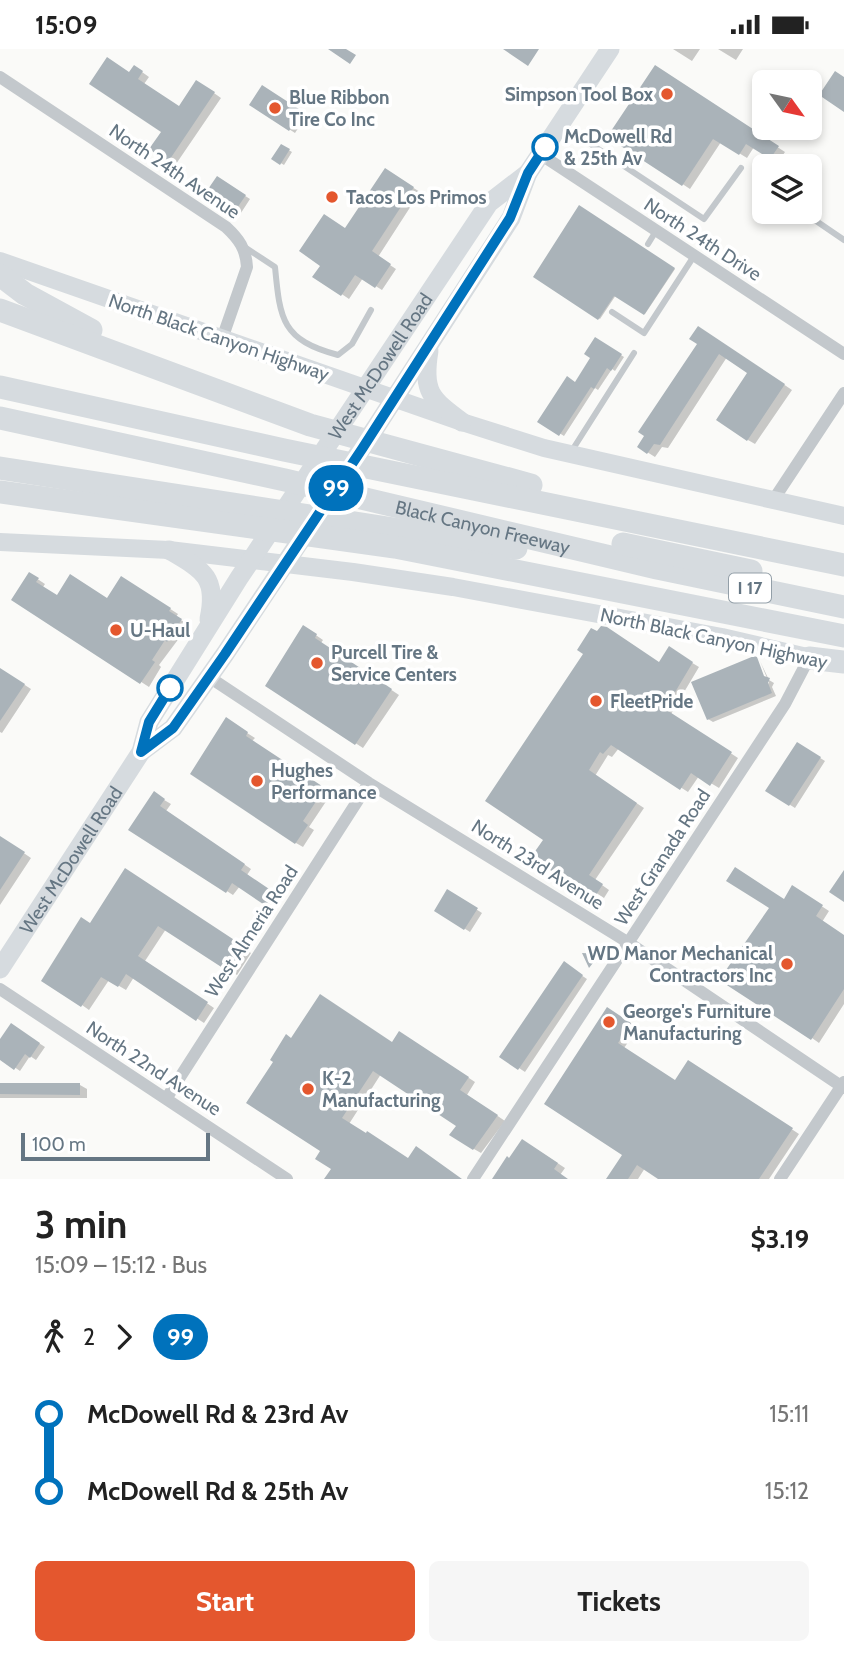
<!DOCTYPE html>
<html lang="en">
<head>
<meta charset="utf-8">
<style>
	:root { --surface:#fff; --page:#f6f6f6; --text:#222; --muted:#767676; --accent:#e4572e }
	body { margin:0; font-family:Cabin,sans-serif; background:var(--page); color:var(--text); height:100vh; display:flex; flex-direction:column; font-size:26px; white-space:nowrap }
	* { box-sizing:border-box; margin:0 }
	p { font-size:23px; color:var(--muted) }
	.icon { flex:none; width:38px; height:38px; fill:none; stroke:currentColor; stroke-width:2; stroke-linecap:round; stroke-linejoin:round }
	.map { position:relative; height:1130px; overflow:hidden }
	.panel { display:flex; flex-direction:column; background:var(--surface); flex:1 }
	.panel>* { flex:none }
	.badge { padding:0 14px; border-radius:23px; font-size:24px; line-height:46px }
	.needle { width:46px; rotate:123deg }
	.tools { position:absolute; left:752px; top:21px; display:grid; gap:14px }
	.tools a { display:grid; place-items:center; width:70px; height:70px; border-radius:10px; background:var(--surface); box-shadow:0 4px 10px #0003; font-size:35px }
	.scale { position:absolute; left:21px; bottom:18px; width:189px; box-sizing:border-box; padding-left:7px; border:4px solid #657683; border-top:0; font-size:19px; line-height:24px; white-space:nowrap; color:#657683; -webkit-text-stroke:5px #fff; paint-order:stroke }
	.map>.badge { position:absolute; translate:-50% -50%; box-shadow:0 0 0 4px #fff }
	.legs { display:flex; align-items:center; gap:10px; height:77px; padding:0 35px; font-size:23px }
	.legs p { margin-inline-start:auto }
	.head { display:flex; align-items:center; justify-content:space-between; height:119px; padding:0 35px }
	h1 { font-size:38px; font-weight:800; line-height:52px }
	.action { display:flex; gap:14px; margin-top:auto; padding:14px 35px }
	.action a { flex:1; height:80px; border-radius:10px; background:var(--accent); color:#fff; font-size:28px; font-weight:800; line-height:80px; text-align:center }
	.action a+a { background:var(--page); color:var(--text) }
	ul { padding:0 35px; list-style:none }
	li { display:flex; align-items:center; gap:24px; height:77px; font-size:26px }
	li i { display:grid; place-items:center; width:10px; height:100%; margin:0 9px; background:currentColor }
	li i::after { content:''; width:18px; height:18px; margin:-9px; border:5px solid; border-radius:50%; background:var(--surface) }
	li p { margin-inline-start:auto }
	li:first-child i { background:linear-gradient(#0000 50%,currentColor 0) }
	li:last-child i { background:linear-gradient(currentColor 50%,#0000 0) }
	.status { display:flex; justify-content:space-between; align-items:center; height:49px; padding:0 35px; background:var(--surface); direction:ltr }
	.status svg { height:19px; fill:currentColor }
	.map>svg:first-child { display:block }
</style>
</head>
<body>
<div class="status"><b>15:09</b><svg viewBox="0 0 49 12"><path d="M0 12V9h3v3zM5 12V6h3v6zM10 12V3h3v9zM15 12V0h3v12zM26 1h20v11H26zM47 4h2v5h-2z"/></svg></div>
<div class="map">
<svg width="844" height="1130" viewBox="0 0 844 1130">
	<rect width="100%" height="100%" fill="#fafaf8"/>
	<!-- shadow -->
	<path fill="#0003" d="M673,0H700L692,12Z
		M718,0H743L736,11Z
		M142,23L149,28L144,35L180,59L204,37L221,49L176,115L169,111L163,82L130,25Z
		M663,23L785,103L778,113L754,98L747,109L721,93L690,140L610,87Z
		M263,39L306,67L295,84L252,56Z
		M282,97L292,103L284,116L274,110Z
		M385,121L420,143L378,208L396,220L382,241L363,229L349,250L315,227Z
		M217,129L250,150L239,167L207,146Z
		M580,159L675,220L645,265L616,246L600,270L535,227Z
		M706,283L792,341L755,395L748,391L750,324L727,308L668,399L662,398L655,408L639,398Z
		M596,290L624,308L615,322L612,320L598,341L595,339L564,387L540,372L576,335L593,308Z
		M30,525L45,535L43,538L57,548L108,551L129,533L178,565L176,568L189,576L159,616L161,618L149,638L13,550Z
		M304,578L323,591L321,594L399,646L363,699L268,637Z
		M669,600L699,618L671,665L738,709L719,739L699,727L688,743L619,699L612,708L608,706L595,727L644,759L595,831L609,841L604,849L566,824L564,827L557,823L545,791L487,751L660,615Z
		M760,612L769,631L774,634L772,638L776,647L713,673L708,670L769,634Z
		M0,620L31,640L2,684L0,683Z
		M233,675L255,689L252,692L331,745L309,778L314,781L303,798L296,794Z
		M798,695L825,712L795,759L768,742Z
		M154,745L171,755L166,762L251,820L247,826L281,849L274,859L240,837L233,846L130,780Z
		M0,788L31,809L0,856Z
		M133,826L251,904L237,926L166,880L145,912L214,959L204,974L134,928L126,941L109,931L89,961L82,956L91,876Z
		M448,842L482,864L470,883L436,861Z
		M800,843L829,862L822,873L844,887V955L819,994L812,989L771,859Z
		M569,918L587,930L525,1023L501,1007Z
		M615,965L638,979L624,999L676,1033L696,1017L799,1085L769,1130H662L645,1119L638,1130H608L624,1106Z
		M11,976L45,998L36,1011L30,1007L20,1022L0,1008V993Z
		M407,988L475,1033L467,1046L505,1072L481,1104L474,1100L458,1076L381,1025L349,1075L409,1111L460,1130H331L333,1120L323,1102L292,991L393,995Z
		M0,1035L80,1036L87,1040V1049H0Z
		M530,1096L565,1119L560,1126L566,1130H494L510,1111Z"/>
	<!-- building -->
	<path fill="#aab3b9" d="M328,0H346L356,6L350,15Z
		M503,0H539L528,17Z
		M107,8L129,23L134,16L143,22L138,30L179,57L196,31L215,43L168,113L149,100L161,83L89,35Z
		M655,16L779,97L770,110L746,95L739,106L713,90L682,137L607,88Z
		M835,22L844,28V63L819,46Z
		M262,36L302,62L289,82L249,56Z
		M281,95L290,100L280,116L271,110Z
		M385,119L414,138L372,202L391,215L375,239L355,226L341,247L312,228L320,217L299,202L324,165L345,179Z
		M217,127L246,146L233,165L204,146Z
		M579,156L675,219L644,266L614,247L598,271L533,228Z
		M698,277L785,335L747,392L716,371L747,324L719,305L660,396L654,395L647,405L637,398L644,387L638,383L697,295L689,290Z
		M595,288L622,305L611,322L607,319L594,340L591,338L559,387L537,373L567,327L575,333L590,309L584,305Z
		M29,523L39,529L36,533L57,546L70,525L107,549L121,527L171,559L169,562L182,570L167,593L165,591L152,611L155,613L140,635L11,551Z
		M303,576L317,585L315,589L392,640L355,696L265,637Z
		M601,577L607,578L659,613L669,597L693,613L665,660L732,703L710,737L691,724L680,741L611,696L603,705L600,703L589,721L637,754L589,826L603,835L596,846L558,821L556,825L531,808L543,791L485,752L583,605L577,601L591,579L597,582Z
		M754,607L757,608L764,627L770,629L768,634L772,644L707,671L691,633Z
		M0,619L25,635L0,672Z
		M226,668L248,683L246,687L325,739L303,772L308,776L295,795L190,725Z
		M797,693L821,708L789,757L765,742Z
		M154,742L165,750L160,757L245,815L241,821L275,844L266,857L232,834L226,844L128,781Z
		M0,787L25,803L0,841Z
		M735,818L784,850L792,836L823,856L816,867L844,886V940L811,991L719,931L769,859L726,832Z
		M125,819L245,898L229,923L158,877L138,907L208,953L196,972L126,925L118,938L101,928L81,958L41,932L81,868L90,874Z
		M844,821V853L829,843Z
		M447,840L478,859L464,881L434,862Z
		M582,904L600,905L589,919Z
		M564,912L583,926L518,1021L499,1008Z
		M320,945L392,993L399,982L469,1028L460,1041L498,1066L473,1101L449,1086L456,1077L373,1022L342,1069L366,1084L367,1082L408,1109L416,1097L462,1130H324L331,1120L315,1110L320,1102L246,1054L273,1013L270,1011L286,985L291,989Z
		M607,958L631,974L618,994L675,1031L688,1011L793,1079L759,1130H658L637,1116L628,1130H606L622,1106L544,1055Z
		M11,974L40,994L30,1009L25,1005L14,1021L0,1011V990Z
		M0,1034H80V1046L0,1045Z
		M522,1090L558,1114L554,1120L568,1130H492L507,1107L509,1109Z"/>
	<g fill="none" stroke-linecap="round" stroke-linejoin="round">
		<!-- lane -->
		<path stroke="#c3c8cc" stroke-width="6" d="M562,76L704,170L741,119
			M803,163L844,191
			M648,195L656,182
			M243,197L275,218C280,271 282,291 338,306L352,295L371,261
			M612,263L644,284L694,207
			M571,403L634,304"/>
		<!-- street -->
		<path stroke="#c3c8cc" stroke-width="12" d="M0,28L226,178C239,190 246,200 247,218L222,290
			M540,105L844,305
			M774,450L844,344
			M209,628L369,734L629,894L844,1039
			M0,940L287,1130
			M166,1050L369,734
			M473,1130L785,655L809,609
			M780,1130L844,1033"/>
		<!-- secondary -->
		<path stroke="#d6dbdf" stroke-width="18" d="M0,212L462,373L544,399L844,467
			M0,493L169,501L353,523L453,538L722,588L820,611"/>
		<!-- primary -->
		<g stroke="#d6dbdf" stroke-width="19">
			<path d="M429,302C422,343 431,350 462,373"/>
			<path d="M169,501C203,521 218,528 209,570"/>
			<path d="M141,703L173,679L225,605L376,378L511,169L528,124L610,0"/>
			<path id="s1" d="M0,920L141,703L149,673L239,529L489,154L528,124"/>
		</g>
		<!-- highway -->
		<g stroke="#d6dbdf" stroke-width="23">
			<path d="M0,226L25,245L91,281"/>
			<path d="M0,261L310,376L531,436"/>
			<path d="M0,338L284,401L844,516"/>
			<path id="s2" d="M0,369L285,431L657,519L844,558"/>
			<path d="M0,419L516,499"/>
			<path d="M0,443L395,498L844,587"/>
			<path d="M623,495L751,522"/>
			<path d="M809,609L844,613"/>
		</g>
	</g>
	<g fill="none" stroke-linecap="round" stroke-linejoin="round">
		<!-- line-1 casing -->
		<g stroke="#fff" stroke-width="16">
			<path id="line-1" d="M170,639L149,673L141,703L173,679L225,605L362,400L510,169L528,124L545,98"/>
		</g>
		<!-- line-1 -->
		<use href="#line-1" stroke="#0072bc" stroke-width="10"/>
	</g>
	<!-- markers -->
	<g fill="#e4572e" stroke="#fff" stroke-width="2.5">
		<circle cx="667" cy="45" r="7"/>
		<circle cx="275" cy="59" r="7"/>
		<circle cx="332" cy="148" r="7"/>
		<circle cx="116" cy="581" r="7"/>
		<circle cx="317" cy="614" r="7"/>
		<circle cx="596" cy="652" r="7"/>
		<circle cx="257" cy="732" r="7"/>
		<circle cx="787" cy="915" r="7"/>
		<circle cx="609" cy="973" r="7"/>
		<circle cx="308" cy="1040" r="7"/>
	</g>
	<g fill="#fff" stroke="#0072bc" stroke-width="3.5">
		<circle cx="545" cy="98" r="12"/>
		<circle cx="170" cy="639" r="12"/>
	</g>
	<g text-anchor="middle" stroke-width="7" stroke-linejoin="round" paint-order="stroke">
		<!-- shield labels -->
		<rect fill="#fff" stroke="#939fa8" stroke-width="2" x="729" y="524.5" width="42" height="29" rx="5"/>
		<g font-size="18" font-weight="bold" fill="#657683">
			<text x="750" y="545">I 17</text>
		</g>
		<!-- poi labels -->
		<g font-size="19" font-weight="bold" fill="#657683" stroke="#fff" text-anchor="start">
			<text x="653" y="52" text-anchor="end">Simpson Tool Box</text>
			<text x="289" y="55">Blue Ribbon<tspan x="289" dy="22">Tire Co Inc</tspan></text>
			<text x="346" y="155">Tacos Los Primos</text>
			<text x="130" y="588">U-Haul</text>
			<text x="331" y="610">Purcell Tire &amp;<tspan x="331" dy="22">Service Centers</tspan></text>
			<text x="610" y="659">FleetPride</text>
			<text x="271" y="728">Hughes<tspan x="271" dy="22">Performance</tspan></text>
			<text x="773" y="911" text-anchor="end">WD Manor Mechanical<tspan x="773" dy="22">Contractors Inc</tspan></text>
			<text x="623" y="969">George's Furniture<tspan x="623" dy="22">Manufacturing</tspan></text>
			<text x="322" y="1036">K-2<tspan x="322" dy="22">Manufacturing</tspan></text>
		</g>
		<!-- stop labels -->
		<g font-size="19" font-weight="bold" fill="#657683" stroke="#fff" text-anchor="start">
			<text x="564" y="94">McDowell Rd<tspan x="564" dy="22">&amp; 25th Av</tspan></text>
		</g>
		<!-- street labels -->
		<g font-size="19" fill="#657683" stroke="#fff">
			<text transform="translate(175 122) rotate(34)" y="7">North 24th Avenue</text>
			<text transform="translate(703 190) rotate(33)" y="7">North 24th Drive</text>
			<text transform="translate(219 288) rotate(19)" y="7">North Black Canyon Highway</text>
			<text dy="7" stroke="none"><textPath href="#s1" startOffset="714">West McDowell Road</textPath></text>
			<text dy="7" stroke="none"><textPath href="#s2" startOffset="495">Black Canyon Freeway</textPath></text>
			<text transform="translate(714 589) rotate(12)" y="7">North Black Canyon Highway</text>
			<text transform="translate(662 808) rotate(-57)" y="7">West Granada Road</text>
			<text dy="7" stroke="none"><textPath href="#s1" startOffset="130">West McDowell Road</textPath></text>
			<text transform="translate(538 815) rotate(32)" y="7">North 23rd Avenue</text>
			<text transform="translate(251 882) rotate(-57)" y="7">West Almeria Road</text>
			<text transform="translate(154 1019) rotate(33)" y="7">North 22nd Avenue</text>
		</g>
	</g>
</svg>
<div class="tools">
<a><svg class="needle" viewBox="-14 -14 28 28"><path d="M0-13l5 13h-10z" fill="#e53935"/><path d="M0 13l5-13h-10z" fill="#767676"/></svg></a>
<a><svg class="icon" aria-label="layers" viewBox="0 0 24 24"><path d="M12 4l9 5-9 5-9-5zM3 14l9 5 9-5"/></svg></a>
</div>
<div class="scale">100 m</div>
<b class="badge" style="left:336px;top:439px;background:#0072bc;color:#fff">99</b>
</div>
<section class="panel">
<div class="head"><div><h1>3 min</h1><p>15:09 – 15:12 · Bus</p></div><b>$3.19</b></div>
<div class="legs"><svg class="icon" aria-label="walk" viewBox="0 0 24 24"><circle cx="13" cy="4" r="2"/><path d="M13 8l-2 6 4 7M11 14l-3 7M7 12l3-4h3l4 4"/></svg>2<svg class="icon" aria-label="forward" viewBox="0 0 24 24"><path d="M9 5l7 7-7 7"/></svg><b class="badge" style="background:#0072bc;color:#fff">99</b></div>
<ul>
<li><i style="color:#0072bc"></i><b>McDowell Rd &amp; 23rd Av</b><p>15:11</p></li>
<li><i style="color:#0072bc"></i><b>McDowell Rd &amp; 25th Av</b><p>15:12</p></li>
</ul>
<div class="action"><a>Start</a><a>Tickets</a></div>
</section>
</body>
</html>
